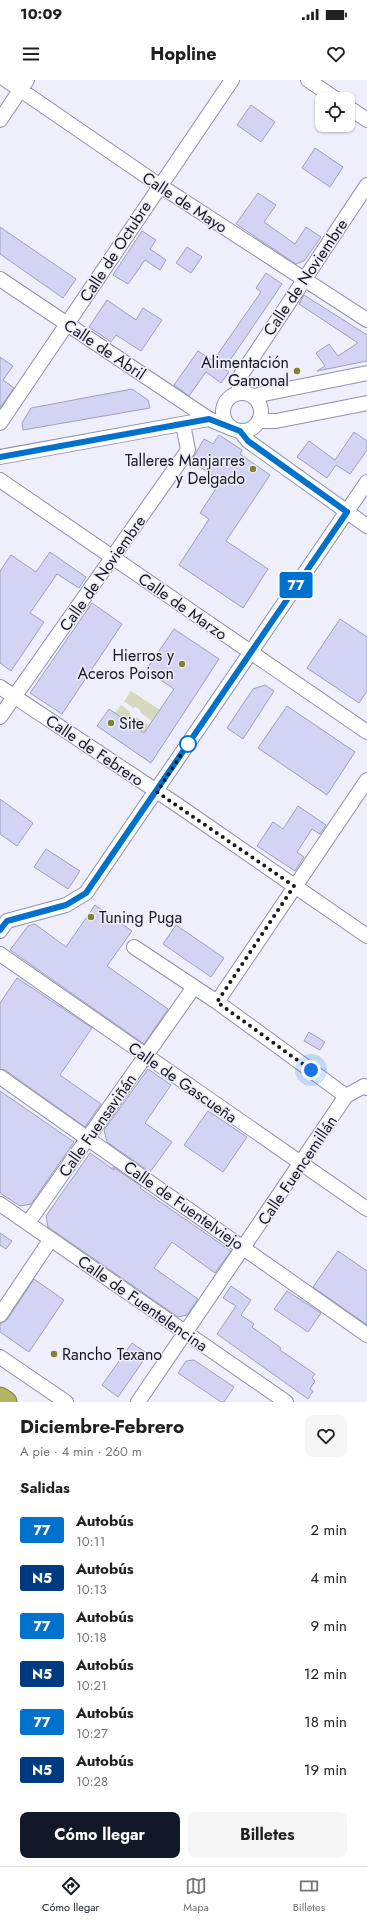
<!DOCTYPE html>
<html lang="es">
<head>
<meta charset="utf-8">
<style>
	:root { --surface:#fff; --page:#f6f6f6; --text:#202124; --muted:#757577; --line:#e0e0e0; --accent:#111827 }
	body { margin:0; font-family:Jost,sans-serif; background:var(--page); color:var(--text); height:100vh; display:flex; flex-direction:column; font-size:15px; white-space:nowrap }
	* { box-sizing:border-box; margin:0 }
	p { font-size:13px; color:var(--muted) }
	.icon { flex:none; width:22px; height:22px; fill:none; stroke:currentColor; stroke-width:2; stroke-linecap:round; stroke-linejoin:round }
	.map { position:relative; height:1322px; overflow:hidden }
	.panel { display:flex; flex-direction:column; background:var(--surface); flex:1 }
	.panel>* { flex:none }
	.badge { padding:0 8px; border-radius:3px; font-size:14px; line-height:26px }
	.tools { position:absolute; left:315px; top:12px; display:grid; gap:8px }
	.tools a { display:grid; place-items:center; width:40px; height:40px; border-radius:8px; background:var(--surface); box-shadow:0 1px 3px #0004; font-size:20px }
	.you { position:absolute; width:20px; height:20px; margin:-10px; border:3px solid #fff; border-radius:50%; background:#1a73e8; box-shadow:0 0 0 6px #1a73e833 }
	.map>.badge { position:absolute; translate:-50% -50%; box-shadow:0 0 0 2px #fff }
	h2 { padding:0 20px; font-size:15px; line-height:36px }
	.round { display:grid; place-items:center; flex:none; width:42px; height:42px; border-radius:8px; background:var(--page) }
	.summary { display:flex; align-items:center; justify-content:space-between; height:68px; padding:0 20px }
	h1 { font-size:19px; font-weight:700; line-height:30px }
	.button { display:flex; gap:8px; margin-top:auto; padding:8px 20px }
	.button a { flex:1; height:46px; border-radius:8px; background:var(--accent); color:#fff; font-size:16px; font-weight:700; line-height:46px; text-align:center }
	.button a+a { background:var(--page); color:var(--text) }
	ul { padding:0; list-style:none }
	li { display:flex; align-items:center; gap:12px; height:48px; padding:0 20px }
	li div { flex:1 }
	li b { display:block; font-size:15px }
	li em { font-style:normal }
	li .badge { min-width:44px; font-weight:700; text-align:center }
	.status { display:flex; justify-content:space-between; align-items:center; height:28px; padding:0 20px; background:var(--surface); direction:ltr }
	.status svg { height:11px; fill:currentColor }
	header { display:flex; justify-content:space-between; align-items:center; height:52px; padding:0 20px; background:var(--surface); font-size:18px; font-weight:700 }
	.dock { display:flex; justify-content:space-around; align-items:center; height:56px; border-top:1px solid var(--line); background:var(--surface); font-size:11px; color:var(--muted) }
	.dock a { display:grid; justify-items:center; gap:2px }
	.dock .selected { color:var(--accent) }
	.map>svg:first-child { display:block }
</style>
</head>
<body>
<div class="status"><b>10:09</b><svg viewBox="0 0 49 12"><path d="M0 12V9h3v3zM5 12V6h3v6zM10 12V3h3v9zM15 12V0h3v12zM26 1h20v11H26zM47 4h2v5h-2z"/></svg></div>
<header><svg class="icon" aria-label="menu" viewBox="0 0 24 24"><path d="M4 6h16M4 12h16M4 18h16"/></svg>Hopline<svg class="icon" aria-label="heart" viewBox="0 0 24 24"><path d="M12 20l-8-8c-3-5 5-10 8-4 3-6 11-1 8 4z"/></svg></header>
<div class="map">
<svg width="367" height="1322" viewBox="0 0 367 1322">
	<rect width="100%" height="100%" fill="#eeeffb"/>
	<!-- green -->
	<path fill="#d7d9be" d="M131,611L160,630L152,641L141,633L140,630L136,627L133,628L124,621Z
		M121,625L130,632V635L134,638L136,637L149,645L144,653L115,633Z"/>
	<!-- building -->
	<path fill="#d3d4f3" stroke="#9e9fbc" d="M251,25L275,42L261,62L237,45Z
		M315,68L343,87L330,107L302,88Z
		M258,113L276,125L264,142L295,164L306,147L321,157L304,181L296,184L236,144Z
		M0,147L76,199L63,218L0,174Z
		M142,151L156,160L150,169L166,180L160,190L145,180L128,204L113,195Z
		M187,167L202,177L191,193L176,183Z
		M266,193L282,204L224,289L229,292L221,303L206,292L189,316L174,305L198,271L213,281L261,212L256,208Z
		M304,215L367,255V281L317,291L325,286L316,273L329,264L338,276L358,263L299,224Z
		M107,220L136,240L143,228L162,240L141,271L116,255L111,262L89,247Z
		M0,277L13,286L3,300L14,308L0,328Z
		M132,309L148,320L150,328L23,350L22,343L31,328Z
		M354,352L367,361V370L350,394L336,385L327,398L297,377L309,361L335,380Z
		M219,355L242,370L240,374L270,395L226,461L268,489L243,528L179,485L209,439L200,433L221,401L191,381L204,359L213,364Z
		M50,472L86,497L79,508L57,494L30,533L44,542L11,591L0,583V491L11,475L36,492Z
		M92,523L122,544L62,634L30,613Z
		M340,539L367,557V611L359,623L307,588Z
		M174,549L219,579L151,683L97,646L109,629L144,653L174,609L146,590Z
		M265,605L274,611L243,659L227,648L253,609Z
		M287,626L355,672L327,715L258,668Z
		M0,719L33,743L17,766L0,754Z
		M298,726L326,745L320,754L312,749L297,772L304,777L295,791L257,766L273,742L283,749Z
		M46,769L80,791L68,809L34,787Z
		M95,825L132,851L107,886L168,929L144,964L10,870L28,846L35,844L66,867Z
		M176,845L224,878L211,897L163,864Z
		M17,898L92,948L60,995L101,1024L85,1047L5,990L0,989V923Z
		M309,952L325,962L320,970L304,961Z
		M148,989L171,1005L145,1043L172,1062L150,1092L107,1062L104,1050Z
		M0,1011L74,1062L31,1124L20,1126L0,1113Z
		M208,1031L247,1057L223,1092L184,1065Z
		M90,1073L114,1090L113,1087L141,1106L140,1108L231,1171L215,1193L172,1162L154,1188L198,1219L187,1235L178,1237L48,1147L46,1136Z
		M0,1153L12,1161L6,1169L0,1165Z
		M338,1171L367,1191V1245L313,1207Z
		M34,1199L64,1220L29,1272L0,1252V1244L7,1240Z
		M231,1206L251,1220L241,1235L254,1244L252,1247L281,1268L280,1270L315,1294L312,1298L315,1301L310,1309L313,1311L308,1319L217,1254L236,1226L223,1218Z
		M287,1211L321,1233L308,1252L274,1229Z
		M132,1263L148,1274L118,1317L102,1305Z
		M194,1280L234,1307L224,1322H221L178,1293L186,1281Z"/>
	<g fill="none" stroke-linecap="round" stroke-linejoin="round">
		<!-- minor casing -->
		<g stroke="#8f90ad" stroke-width="16">
			<path id="minor" d="M6,0L159,105L367,240
				M308,0L336,19
				M348,27L367,40
				M0,40L27,0
				M0,199L209,339
				M239,312V298L367,105
				M223 332a19 19 0 1 1 38 0a19 19 0 1 1-38 0Z
				M254,316L367,293
				M259,341H276L367,323
				M0,343L232,0
				M240,351L248,361L367,446
				M0,377L209,339L233,349
				M0,400L367,652
				M0,607L176,724L367,856
				M0,637L188,370L183,344
				M0,851L7,841L66,825L86,813L367,402
				M134,867L217,922L346,1016
				M0,874L367,1129
				M217,922L367,700
				M0,997L367,1255
				M0,1124L286,1322
				M28,1143L194,907
				M0,1235L51,1159
				M0,1277L66,1322
				M138,1322L346,1016L364,1006L367,1008"/>
		</g>
		<!-- highway casing -->
		<g stroke="#7c7e4c" stroke-width="23">
			<path id="highway" d="M0,1318L6,1322"/>
		</g>
		<!-- minor -->
		<use href="#minor" stroke="#fff" stroke-width="14"/>
		<!-- highway -->
		<use href="#highway" stroke="#b3b562" stroke-width="21"/>
	</g>
	<g fill="none" stroke-linecap="round" stroke-linejoin="round">
		<!-- line casing -->
		<g stroke="#fff" stroke-width="9">
			<path id="line" d="M0,377L209,339L240,351L248,361L347,432L86,813L66,825L7,841L0,850"/>
		</g>
		<!-- line -->
		<use href="#line" stroke="#0072ce" stroke-width="6"/>
		<!-- walk -->
		<path stroke="#171722" stroke-width="4" stroke-dasharray="0 7.2" d="M188,664L157,712L294,806L217,922L311,990"/>
	</g>
	<!-- markers -->
	<g fill="#82832d" stroke="#eeeffb" stroke-width="1.5">
		<circle cx="297" cy="291" r="4"/>
		<circle cx="253" cy="389" r="4"/>
		<circle cx="182" cy="584" r="4"/>
		<circle cx="111" cy="643" r="4"/>
		<circle cx="91" cy="837" r="4"/>
		<circle cx="54" cy="1274" r="4"/>
	</g>
	<circle fill="#fff" stroke="#0072ce" stroke-width="2" cx="188" cy="664" r="8"/>
	<g text-anchor="middle" stroke-width="3" stroke-linejoin="round" paint-order="stroke">
		<!-- street labels -->
		<g font-size="16" fill="#171722" stroke="#eeeffb">
			<text transform="translate(185 122) rotate(33)" y="6">Calle de Mayo</text>
			<text transform="translate(115 171) rotate(-57)" y="6">Calle de Octubre</text>
			<text transform="translate(305 197) rotate(-56)" y="6">Calle de Noviembre</text>
			<text transform="translate(105 269) rotate(34)" y="6">Calle de Abril</text>
			<text transform="translate(102 493) rotate(-55)" y="6">Calle de Noviembre</text>
			<text transform="translate(183 526) rotate(35)" y="6">Calle de Marzo</text>
			<text transform="translate(95 670) rotate(34)" y="6">Calle de Febrero</text>
			<text transform="translate(183 1002) rotate(35)" y="6">Calle de Gascueña</text>
			<text transform="translate(97 1045) rotate(-55)" y="6">Calle Fuensaviñán</text>
			<text transform="translate(297 1090) rotate(-56)" y="6">Calle Fuencemillán</text>
			<text transform="translate(184 1125) rotate(35)" y="6">Calle de Fuentelviejo</text>
			<text transform="translate(143 1223) rotate(35)" y="6">Calle de Fuentelencina</text>
		</g>
		<!-- poi labels -->
		<g font-size="16" fill="#171722" stroke="#eeeffb" text-anchor="end">
			<text x="289" y="288">Alimentación<tspan x="289" dy="18">Gamonal</tspan></text>
			<text x="245" y="386">Talleres Manjarres<tspan x="245" dy="18">y Delgado</tspan></text>
			<text x="174" y="581">Hierros y<tspan x="174" dy="18">Aceros Poison</tspan></text>
			<text x="119" y="649" text-anchor="start">Site</text>
			<text x="99" y="843" text-anchor="start">Tuning Puga</text>
			<text x="62" y="1280" text-anchor="start">Rancho Texano</text>
		</g>
	</g>
</svg>
<div class="tools">
<a><svg class="icon" aria-label="locate" viewBox="0 0 24 24"><circle cx="12" cy="12" r="6"/><path d="M12 2v4M12 18v4M2 12h4M18 12h4"/></svg></a>
</div>
<div class="you" style="left:311px;top:990px"></div>
<b class="badge" style="left:296px;top:505px;background:#0072ce;color:#fff">77</b>
</div>
<section class="panel">
<div class="summary"><div><h1>Diciembre-Febrero</h1><p>A pie · 4 min · 260 m</p></div><a class="round"><svg class="icon" aria-label="heart" viewBox="0 0 24 24"><path d="M12 20l-8-8c-3-5 5-10 8-4 3-6 11-1 8 4z"/></svg></a></div>
<h2>Salidas</h2>
<ul>
<li><span class="badge" style="background:#0072ce;color:#fff">77</span><div><b>Autobús</b><p>10:11</p></div><em>2 min</em></li>
<li><span class="badge" style="background:#003b80;color:#fff">N5</span><div><b>Autobús</b><p>10:13</p></div><em>4 min</em></li>
<li><span class="badge" style="background:#0072ce;color:#fff">77</span><div><b>Autobús</b><p>10:18</p></div><em>9 min</em></li>
<li><span class="badge" style="background:#003b80;color:#fff">N5</span><div><b>Autobús</b><p>10:21</p></div><em>12 min</em></li>
<li><span class="badge" style="background:#0072ce;color:#fff">77</span><div><b>Autobús</b><p>10:27</p></div><em>18 min</em></li>
<li><span class="badge" style="background:#003b80;color:#fff">N5</span><div><b>Autobús</b><p>10:28</p></div><em>19 min</em></li>
</ul>
<div class="button"><a>Cómo llegar</a><a>Billetes</a></div>
</section>
<nav class="dock">
<a class="selected"><svg class="icon" aria-label="directions" viewBox="0 0 24 24"><path d="M12 3l9 9-9 9-9-9zM9 14v-3h6M13 9l2 2-2 2"/></svg>Cómo llegar</a>
<a><svg class="icon" aria-label="map" viewBox="0 0 24 24"><path d="M3 6l6-2 6 2 6-2v14l-6 2-6-2-6 2zM9 4v14M15 6v14"/></svg>Mapa</a>
<a><svg class="icon" aria-label="tickets" viewBox="0 0 24 24"><path d="M3 7h18v10H3zM15 7v10"/></svg>Billetes</a>
</nav>
</body>
</html>
